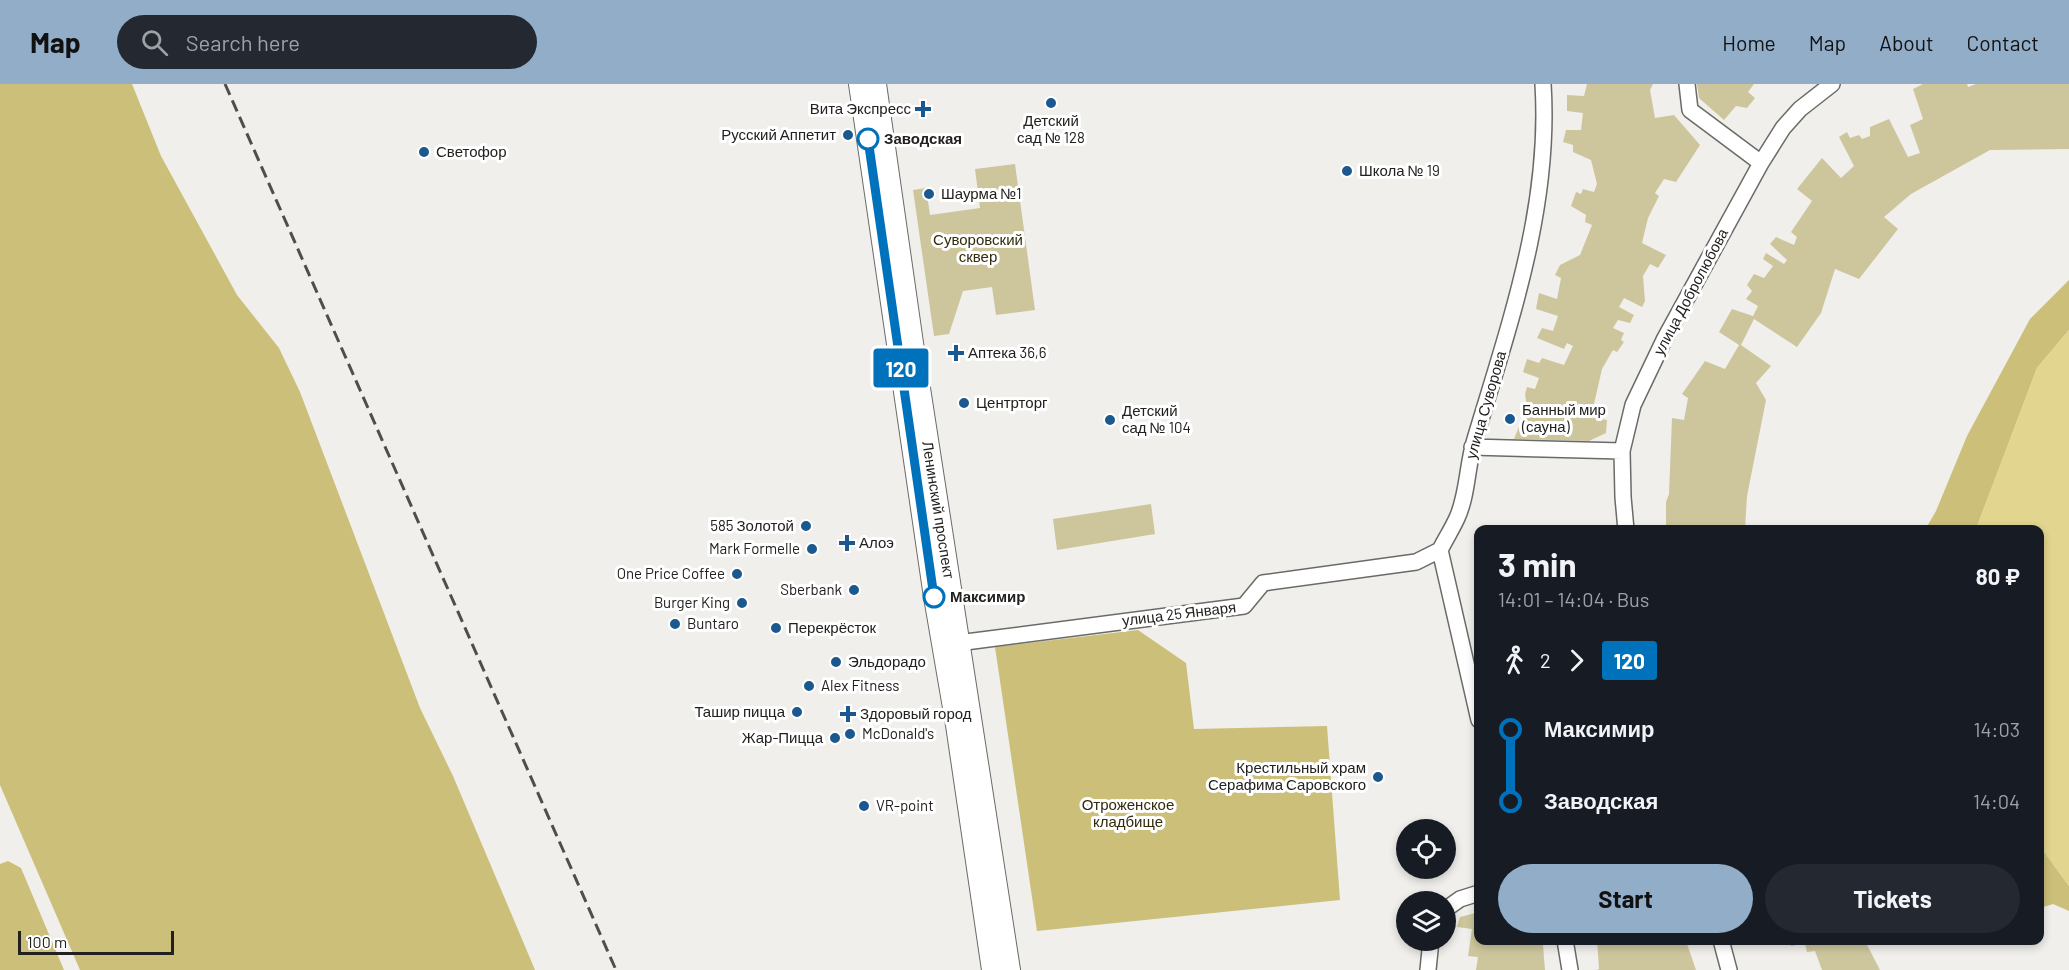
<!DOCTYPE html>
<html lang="en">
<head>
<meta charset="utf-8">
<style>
	:root { --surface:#171b24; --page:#242831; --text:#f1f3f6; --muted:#9ea1a6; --accent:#91adc8 }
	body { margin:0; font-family:Barlow,sans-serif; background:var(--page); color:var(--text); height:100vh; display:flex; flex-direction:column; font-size:22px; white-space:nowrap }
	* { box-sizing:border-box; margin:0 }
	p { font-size:20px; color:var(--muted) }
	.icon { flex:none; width:33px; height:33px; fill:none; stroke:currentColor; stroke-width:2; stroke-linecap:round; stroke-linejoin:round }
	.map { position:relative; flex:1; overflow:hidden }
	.panel { position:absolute; left:1474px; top:441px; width:570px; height:420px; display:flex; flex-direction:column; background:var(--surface); border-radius:12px; box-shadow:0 3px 9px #0003 }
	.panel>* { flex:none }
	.badge { padding:0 12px; border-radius:4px; font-size:21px; line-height:39px }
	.fabs { position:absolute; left:1396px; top:735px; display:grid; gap:12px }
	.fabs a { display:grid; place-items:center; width:60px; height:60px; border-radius:50%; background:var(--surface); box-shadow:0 3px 9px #0003; font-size:30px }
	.scale { position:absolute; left:18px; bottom:15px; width:156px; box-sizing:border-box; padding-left:6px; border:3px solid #222120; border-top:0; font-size:16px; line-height:21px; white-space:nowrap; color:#222120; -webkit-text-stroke:4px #fff; paint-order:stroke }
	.map>.badge { position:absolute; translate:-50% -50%; box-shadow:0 0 0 3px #fff }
	.legs { display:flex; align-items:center; gap:9px; height:66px; padding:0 24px; font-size:20px }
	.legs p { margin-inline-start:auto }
	.summary { display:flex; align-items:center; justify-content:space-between; height:102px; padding:0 24px }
	h1 { font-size:33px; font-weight:700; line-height:45px }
	.action { display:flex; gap:12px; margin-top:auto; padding:12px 24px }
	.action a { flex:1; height:69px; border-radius:36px; background:var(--accent); color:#111; font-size:24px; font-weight:700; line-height:69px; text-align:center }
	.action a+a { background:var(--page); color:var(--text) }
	ul { padding:0 24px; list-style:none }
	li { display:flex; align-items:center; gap:21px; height:72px; font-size:22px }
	li i { display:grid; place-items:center; width:9px; height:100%; margin:0 8px; background:currentColor }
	li i::after { content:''; width:15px; height:15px; margin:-8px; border:4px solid; border-radius:50%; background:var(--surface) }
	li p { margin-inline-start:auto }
	li:first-child i { background:linear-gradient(#0000 50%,currentColor 0) }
	li:last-child i { background:linear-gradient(currentColor 50%,#0000 0) }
	header { display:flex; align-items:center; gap:36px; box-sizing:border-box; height:84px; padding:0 30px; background:var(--accent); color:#111 }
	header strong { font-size:28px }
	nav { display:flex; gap:33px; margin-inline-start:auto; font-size:21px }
	.search { width:420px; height:54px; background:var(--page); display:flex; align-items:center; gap:15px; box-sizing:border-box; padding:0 21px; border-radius:33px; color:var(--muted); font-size:22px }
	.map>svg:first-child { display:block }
</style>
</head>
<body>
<header>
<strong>Map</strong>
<div class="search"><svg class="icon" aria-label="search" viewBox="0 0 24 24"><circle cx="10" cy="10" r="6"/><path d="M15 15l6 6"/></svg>Search here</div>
<nav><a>Home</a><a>Map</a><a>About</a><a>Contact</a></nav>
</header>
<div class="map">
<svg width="2069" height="886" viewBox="0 0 2069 886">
	<rect width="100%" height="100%" fill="#f0efeb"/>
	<!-- green -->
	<path fill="#cdc69d" d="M1587,0H1653L1650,6L1655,34L1674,31L1700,61L1676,98L1664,95L1655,109L1659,112L1648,134L1642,159L1666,171L1658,184L1650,180L1643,192L1645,217L1642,223L1624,214L1619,223L1634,231L1630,239L1618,236L1613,244L1624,249L1621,256L1624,258L1617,268L1613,266L1602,285L1591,333L1607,336L1606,349L1589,357L1514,355L1527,323L1525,310L1527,303L1535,305L1539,294L1523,288L1527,275L1539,279L1542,274L1564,281L1573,262L1567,259L1564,265L1537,254L1542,244L1553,247L1558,232L1536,225L1539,209L1557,215L1561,194L1555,191L1560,181L1580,171L1592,141L1585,138L1586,131L1571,122L1576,108L1581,110L1583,105L1594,108L1597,100L1591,76L1573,68V61L1563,58L1566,46H1581L1583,29L1567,27V11L1584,12Z
		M1697,0H1754L1748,8L1755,14L1747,24L1736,22L1724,36L1699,14Z
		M1923,0H1967L1968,3L1976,0H2069V65L1990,66L1911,110L1884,133L1898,145L1859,195L1835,185L1821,229L1797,263L1754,235L1741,261L1771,282L1756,299L1766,316L1747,412L1745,445H1666V418L1669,410L1672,334L1684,336L1688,314L1682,310L1705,277L1725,285L1739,261L1719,248L1732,225L1753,232L1758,222L1746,215L1752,207L1747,201L1754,190L1764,194L1773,182L1763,175L1766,169L1784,180L1787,176L1770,160L1776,153L1794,161L1797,153L1791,148L1812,117L1797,105L1822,74L1841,94L1854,82L1839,53L1847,48L1850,54L1859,51L1862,55L1870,52V43L1889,35L1908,73L1920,69L1910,41L1923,35L1913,5Z
		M1015,80L1035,226L996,231L992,203L963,207L949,250L934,252L913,106L926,104L930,131L980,124L975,85Z
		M1151,420L1155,450L1057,466L1053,435Z
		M1479,828V856L1533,857L1543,861L1545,886H1476L1478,873L1468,872L1472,845L1457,843L1460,833Z
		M1597,856L1686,857L1696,886H1596L1599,885Z
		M1788,857H1865L1880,886H1822L1815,867L1807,868L1805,859L1791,862Z"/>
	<!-- forest -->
	<path fill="#cbbf7a" d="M0,0H132L161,72L237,211L279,264L300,308L420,624L453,692L535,886H80L0,701Z
		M2069,196V246L2037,284L1976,445L1925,446L1936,427L1967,352L2030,235Z
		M1138,546L1186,579L1194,645L1327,642L1340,816L1037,847L995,563Z
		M2040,762L2069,802V827L2053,820L2040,824Z
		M8,777L21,784L64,886H0V780Z"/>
	<!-- water -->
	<path fill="#e1d58f" d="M2069,246V802L2040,762V446L1976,445L2037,284Z"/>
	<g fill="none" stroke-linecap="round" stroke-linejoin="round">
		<!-- minor casing -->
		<g stroke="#6a6a66" stroke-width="18">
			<path id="minor" d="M1687,0L1690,26L1761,79
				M1472,363L1622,367
				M1626,446L1623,413L1622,367L1633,321L1665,254L1761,79L1783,44L1800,25L1832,0
				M950,560L1244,522L1263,499L1416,478L1440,466
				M1479,636L1440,466C1445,456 1452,445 1457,434C1468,410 1467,380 1475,355C1510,238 1551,123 1543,0
				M1446,825L1460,815L1479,809
				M1565,856L1570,886
				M1721,856L1729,886
				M1428,886L1431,856"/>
		</g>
		<!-- major casing -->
		<g stroke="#6a6a66" stroke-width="22">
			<path id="major" d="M859,0L934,513L956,641L992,886
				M876,0L913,259L1010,886"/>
		</g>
		<!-- minor -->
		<use href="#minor" stroke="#fff" stroke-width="15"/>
		<!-- major -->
		<use href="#major" stroke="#fff" stroke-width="20"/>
		<!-- rail -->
		<path stroke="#4f4e4c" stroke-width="3" stroke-dasharray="12 6" stroke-linecap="butt" d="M225,0L616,886"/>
	</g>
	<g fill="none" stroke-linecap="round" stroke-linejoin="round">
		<!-- line-1 casing -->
		<g stroke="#fff" stroke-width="14">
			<path id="line-1" d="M868,55L934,513"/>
		</g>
		<!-- line-1 -->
		<use href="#line-1" stroke="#0072bc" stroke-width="9"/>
	</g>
	<!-- markers -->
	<g fill="#1b588f" stroke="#fff" stroke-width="2">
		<circle cx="1051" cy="19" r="6"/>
		<path d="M920 16h6v6h6v6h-6v6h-6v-6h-6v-6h6z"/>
		<circle cx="848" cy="51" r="6"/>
		<circle cx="424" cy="68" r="6"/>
		<circle cx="1347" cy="87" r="6"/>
		<circle cx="929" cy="110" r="6"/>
		<path d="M953 260h6v6h6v6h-6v6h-6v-6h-6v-6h6z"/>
		<circle cx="964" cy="319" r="6"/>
		<circle cx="1510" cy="335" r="6"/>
		<circle cx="1110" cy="336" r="6"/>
		<circle cx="806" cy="442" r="6"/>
		<path d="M844 450h6v6h6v6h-6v6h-6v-6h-6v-6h6z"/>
		<circle cx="812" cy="465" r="6"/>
		<circle cx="737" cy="490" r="6"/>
		<circle cx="854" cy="506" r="6"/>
		<circle cx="742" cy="519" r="6"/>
		<circle cx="675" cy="540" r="6"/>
		<circle cx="776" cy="544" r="6"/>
		<circle cx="836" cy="578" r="6"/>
		<circle cx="809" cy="602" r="6"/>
		<circle cx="797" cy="628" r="6"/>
		<path d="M845 621h6v6h6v6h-6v6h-6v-6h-6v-6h6z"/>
		<circle cx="850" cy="650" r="6"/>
		<circle cx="835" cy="654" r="6"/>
		<circle cx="1378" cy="693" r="6"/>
		<circle cx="864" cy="722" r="6"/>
	</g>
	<g fill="#fff" stroke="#0072bc" stroke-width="3">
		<circle cx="868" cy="55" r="10"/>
		<circle cx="934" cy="513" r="10"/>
	</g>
	<g text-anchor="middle" stroke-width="6" stroke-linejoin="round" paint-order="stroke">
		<!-- poi labels -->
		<g font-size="15" fill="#222120" stroke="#fff" text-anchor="start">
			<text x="911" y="30" text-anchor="end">Вита Экспресс</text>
			<text x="1051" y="42" text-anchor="middle">Детский<tspan x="1051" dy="17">сад № 128</tspan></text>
			<text x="836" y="56" text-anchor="end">Русский Аппетит</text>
			<text x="436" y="73">Светофор</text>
			<text x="1359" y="92">Школа № 19</text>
			<text x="941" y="115">Шаурма №1</text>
			<text x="968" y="274">Аптека 36,6</text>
			<text x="976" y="324">Центрторг</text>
			<text x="1522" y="331">Банный мир<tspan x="1522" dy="17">(сауна)</tspan></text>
			<text x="1122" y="332">Детский<tspan x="1122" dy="17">сад № 104</tspan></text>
			<text x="794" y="447" text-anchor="end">585 Золотой</text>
			<text x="859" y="464">Алоэ</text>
			<text x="800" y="470" text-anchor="end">Mark Formelle</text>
			<text x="725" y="495" text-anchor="end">One Price Coffee</text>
			<text x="842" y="511" text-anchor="end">Sberbank</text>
			<text x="730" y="524" text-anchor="end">Burger King</text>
			<text x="687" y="545">Buntaro</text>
			<text x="788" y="549">Перекрёсток</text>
			<text x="848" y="583">Эльдорадо</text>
			<text x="821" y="607">Alex Fitness</text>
			<text x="785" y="633" text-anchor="end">Ташир пицца</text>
			<text x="860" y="635">Здоровый город</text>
			<text x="862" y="655">McDonald's</text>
			<text x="823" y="659" text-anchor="end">Жар-Пицца</text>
			<text x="1366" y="689" text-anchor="end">Крестильный храм<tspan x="1366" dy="17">Серафима Саровского</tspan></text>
			<text x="876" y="727">VR-point</text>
		</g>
		<!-- stop labels -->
		<g font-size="15" font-weight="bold" fill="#222120" stroke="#fff" text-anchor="start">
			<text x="884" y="60">Заводская</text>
			<text x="950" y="518">Максимир</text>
		</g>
		<!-- park labels -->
		<g font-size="15" fill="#312b0c" stroke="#fff">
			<text x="978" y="161">Суворовский<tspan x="978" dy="17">сквер</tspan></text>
			<text x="1128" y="726">Отроженское<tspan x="1128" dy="17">кладбище</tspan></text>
		</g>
		<!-- street labels -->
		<g font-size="15" fill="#222120" stroke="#fff">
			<text transform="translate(1691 208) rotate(-62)" y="5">улица Добролюбова</text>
			<text transform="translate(1486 321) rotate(-74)" y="5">улица Суворова</text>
			<text transform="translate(938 426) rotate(81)" y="5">Ленинский проспект</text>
			<text transform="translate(1179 530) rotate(-7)" y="5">улица 25 Января</text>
		</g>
	</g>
</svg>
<div class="fabs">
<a><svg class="icon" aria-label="locate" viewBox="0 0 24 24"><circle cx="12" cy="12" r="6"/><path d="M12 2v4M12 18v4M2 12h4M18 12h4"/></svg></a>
<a><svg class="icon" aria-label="layers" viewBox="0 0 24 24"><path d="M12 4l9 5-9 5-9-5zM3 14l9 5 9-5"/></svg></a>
</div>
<div class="scale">100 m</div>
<b class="badge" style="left:901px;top:284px;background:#0072bc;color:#fff">120</b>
<section class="panel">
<div class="summary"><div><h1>3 min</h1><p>14:01 – 14:04 · Bus</p></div><b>80 ₽</b></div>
<div class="legs"><svg class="icon" aria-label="walk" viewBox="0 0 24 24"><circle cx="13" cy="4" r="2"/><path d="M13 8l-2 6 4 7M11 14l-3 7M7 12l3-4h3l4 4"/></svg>2<svg class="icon" aria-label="forward" viewBox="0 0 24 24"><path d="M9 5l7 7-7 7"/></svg><b class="badge" style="background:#0072bc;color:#fff">120</b></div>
<ul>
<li><i style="color:#0072bc"></i><b>Максимир</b><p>14:03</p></li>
<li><i style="color:#0072bc"></i><b>Заводская</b><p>14:04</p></li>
</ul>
<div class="action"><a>Start</a><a>Tickets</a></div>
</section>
</div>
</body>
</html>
